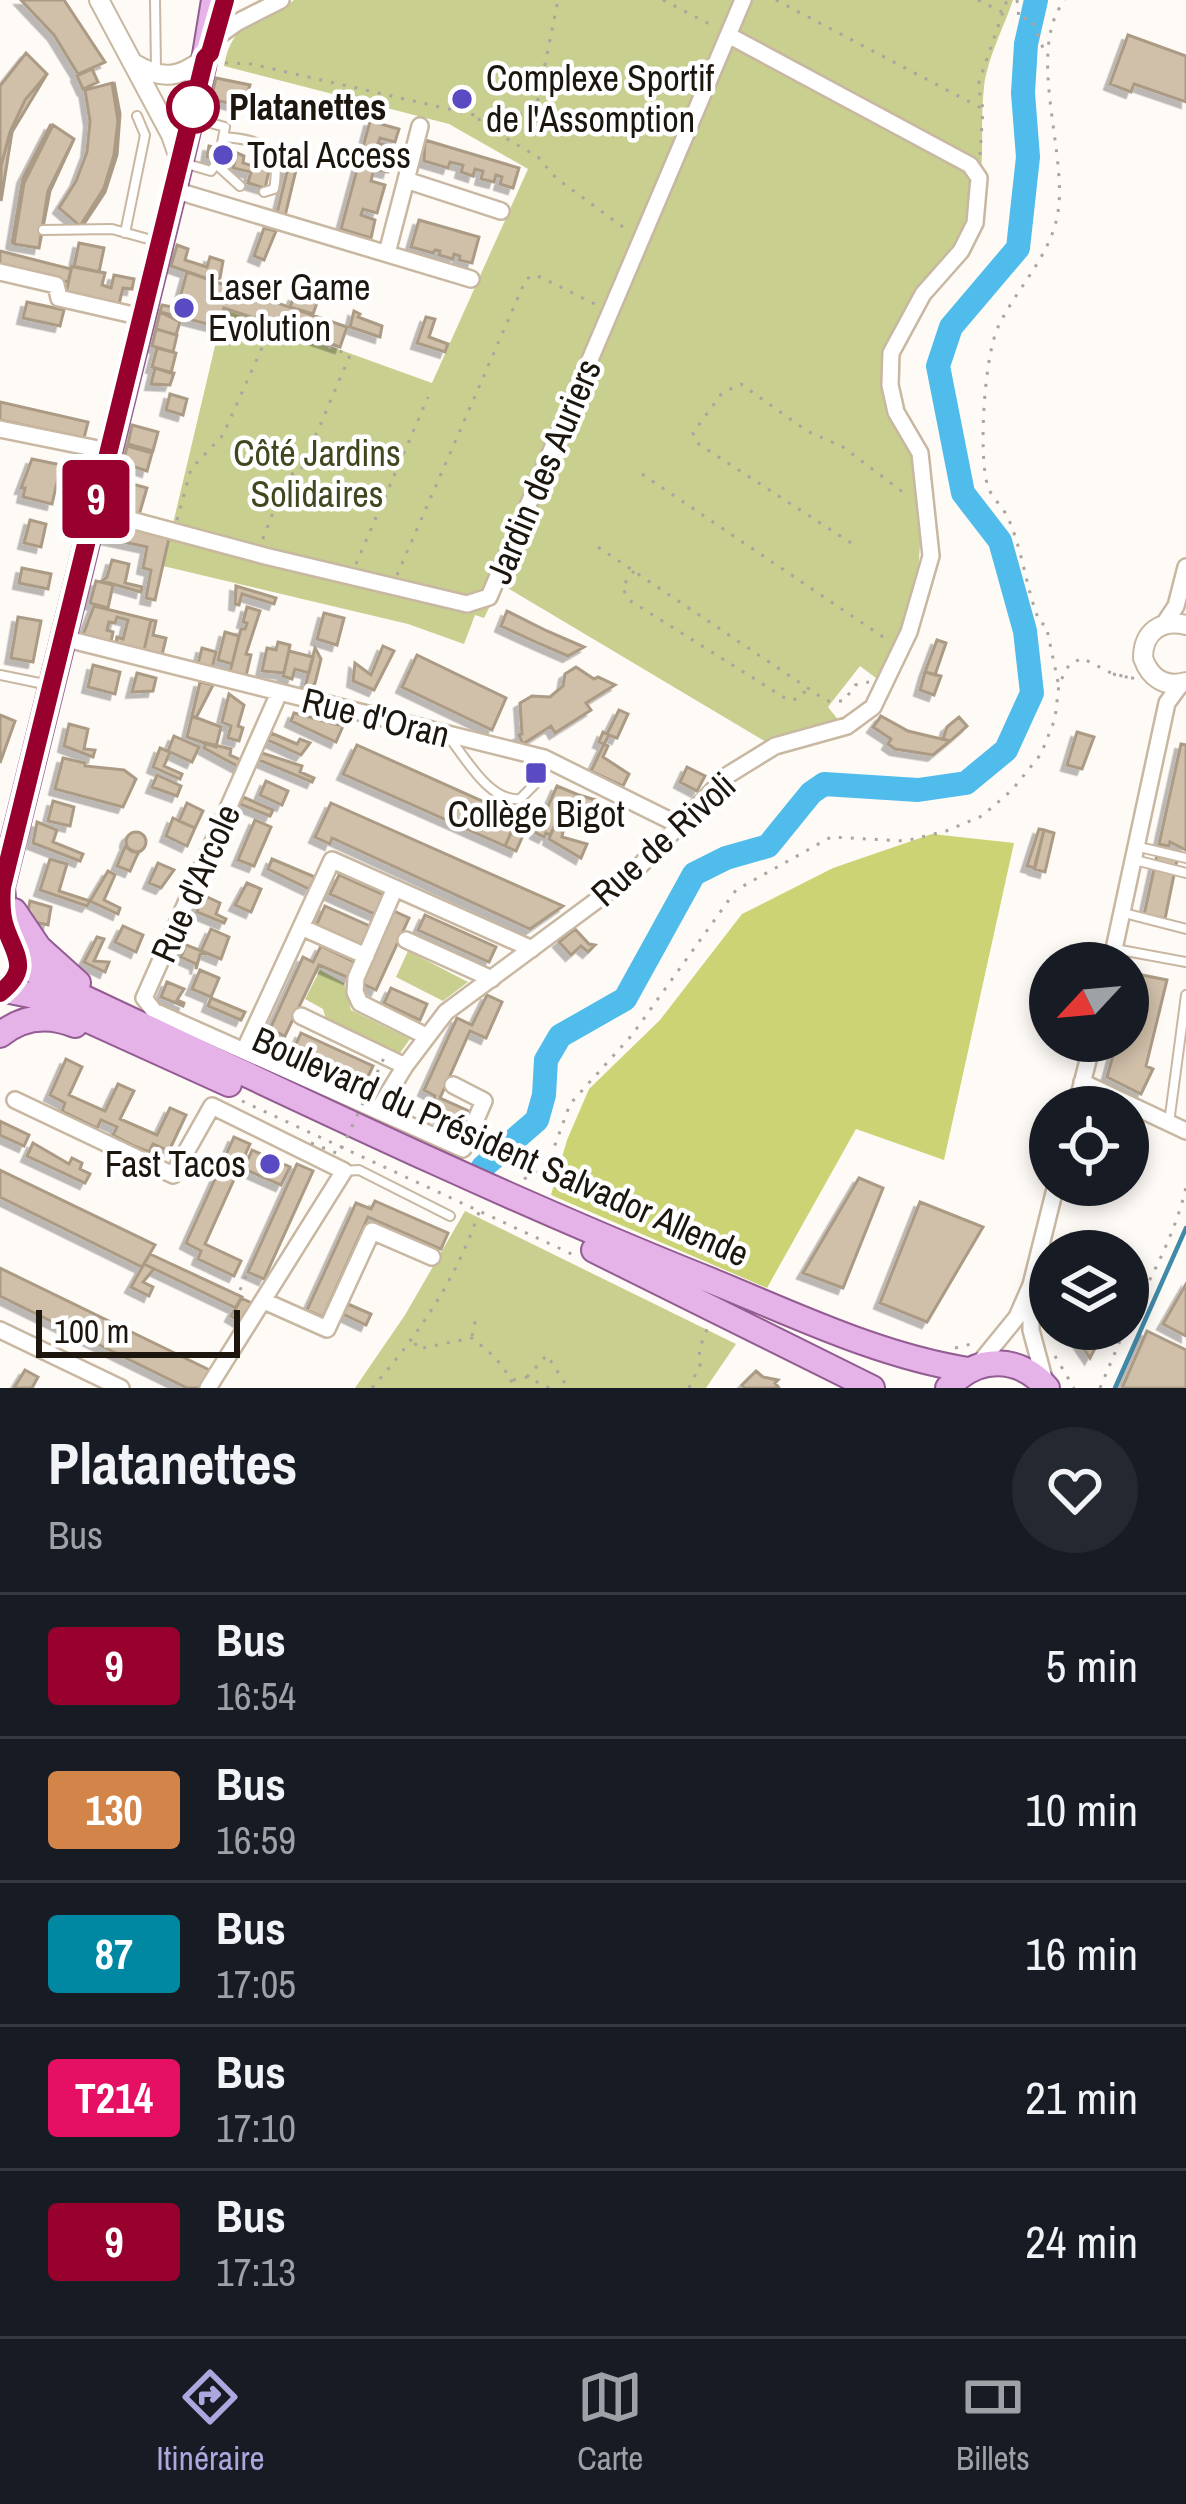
<!DOCTYPE html>
<html lang="fr">
<head>
<meta charset="utf-8">
<style>
	:root { --surface:#171b24; --page:#242831; --text:#f1f3f6; --muted:#9ea1a6; --line:#363941; --accent:#ada7df }
	body { margin:0; font-family:"Archivo Narrow",sans-serif; background:var(--page); color:var(--text); height:100vh; display:flex; flex-direction:column; font-size:45px; white-space:nowrap }
	* { box-sizing:border-box; margin:0 }
	p { font-size:39px; color:var(--muted) }
	.icon { flex:none; width:66px; height:66px; fill:none; stroke:currentColor; stroke-width:2; stroke-linecap:round; stroke-linejoin:round }
	.map { position:relative; height:1388px; overflow:hidden }
	.side { display:flex; flex-direction:column; background:var(--surface); flex:1 }
	.side>* { flex:none }
	.badge { padding:0 24px; border-radius:9px; font-size:42px; line-height:78px }
	.needle { width:78px; rotate:244deg }
	.controls { position:absolute; left:1029px; top:942px; display:grid; gap:24px }
	.controls a { display:grid; place-items:center; width:120px; height:120px; border-radius:50%; background:var(--surface); box-shadow:0 6px 18px #0003; font-size:60px }
	.scale { position:absolute; left:36px; bottom:30px; width:204px; box-sizing:border-box; padding-left:12px; border:6px solid #1c160e; border-top:0; font-size:33px; line-height:42px; white-space:nowrap; color:#1c160e; -webkit-text-stroke:9px #fff; paint-order:stroke }
	.map>.badge { position:absolute; translate:-50% -50%; box-shadow:0 0 0 6px #fff }
	.round { display:grid; place-items:center; flex:none; width:126px; height:126px; border-radius:63px; background:var(--page) }
	.overview { display:flex; align-items:center; justify-content:space-between; height:204px; padding:0 48px }
	h1 { font-size:57px; font-weight:700; line-height:90px }
	ul { padding:0; list-style:none }
	li { display:flex; align-items:center; gap:36px; height:144px; padding:0 48px; border-top:3px solid var(--line) }
	li div { flex:1 }
	li b { display:block; font-size:45px }
	li em { font-style:normal }
	li .badge { min-width:132px; font-weight:700; text-align:center }
	.dock { display:flex; justify-content:space-around; align-items:center; height:168px; border-top:3px solid var(--line); background:var(--surface); font-size:33px; color:var(--muted) }
	.dock a { display:grid; justify-items:center; gap:6px }
	.dock .selected { color:var(--accent) }
	.map>svg:first-child { display:block }
</style>
</head>
<body>
<div class="map">
<svg width="1186" height="1388" viewBox="0 0 1186 1388">
	<defs>
		<filter id="shadow"><feDropShadow dx="-5.5" dy="5.5" stdDeviation="0" flood-color="#0004"/></filter>
	</defs>
	<rect width="100%" height="100%" fill="#fefaf6"/>
	<!-- green -->
	<path fill="#c8cf8f" d="M294,0H1013C1004,27 987,59 984,87C978,141 991,178 963,231C936,281 889,312 885,373C881,415 903,424 913,458C924,494 922,568 912,604C905,630 891,656 880,681L860,666L828,707L840,722L766,742L501,584L484,618L475,615L464,644L408,624L163,566L224,308L432,383L528,169L449,124L224,66C234,13 263,28 294,0Z
		M408,951L468,982L443,1001L396,977Z
		M320,970L344,983L351,1010L410,1039L398,1056L327,1023L323,1009L305,999Z
		M465,1211L736,1344L706,1388H355L405,1315Z"/>
	<!-- forest -->
	<path fill="#cbd375" d="M932,834L1014,843L944,1160L856,1129L767,1288L551,1195L567,1140L589,1089L660,1020L742,914L833,868Z"/>
	<g fill="none" stroke-linecap="round" stroke-linejoin="round">
		<!-- stream -->
		<path stroke="#408aa9" stroke-width="4.5" d="M1115,1388L1186,1228"/>
		<!-- river -->
		<path stroke="#50bcec" stroke-width="24" d="M483,1167L537,1120L544,1095L546,1060L560,1036L625,999L694,874L726,858L768,846L811,793L824,784L918,790L966,783L1006,750L1032,693L1025,631L1000,541L963,493L938,366L951,327L1018,248L1028,157L1023,93L1026,44L1036,0"/>
	</g>
	<!-- building -->
	<path fill="#d0bfa9" stroke="#ab9b85" stroke-width="3" filter="url(#shadow)" d="M21,0H64L105,62L78,74L54,35Z
		M1128,35L1186,56V102L1134,84L1131,92L1110,84Z
		M26,53L47,74L25,100L10,132L1,166L0,201V86Z
		M92,69L98,82L83,89L77,76Z
		M47,74L12,132L1,201V166L10,132L25,100Z
		M216,78L250,85L247,95L235,93L232,104L211,99Z
		M114,82L120,114L117,155L105,192L82,227L104,188L114,155L118,121Z
		M112,83L118,121L114,155L104,188L80,226L59,208L76,181L87,152L90,121L85,90Z
		M370,121L399,129L395,142L380,138L378,143L395,148L392,156L378,152L376,159L391,162L388,172L374,169L371,181L385,185L377,213L363,209L361,215L375,220L371,238L341,229Z
		M51,124L24,183L12,244L23,178Z
		M53,125L74,139L48,191L39,248L14,244L24,183Z
		M74,139L50,191L39,248L48,191Z
		M425,140L519,168L513,188L500,184L502,177L496,175L494,182L481,179L483,171L475,169L473,176L461,172L463,165L450,162L448,168L424,161Z
		M209,146L237,153L234,164L207,157Z
		M237,153L244,156L243,163L269,171L265,188L248,183L251,172L233,168Z
		M288,168L296,170L285,216L277,213Z
		M419,220L479,237L472,263L459,260L460,256L454,254L453,259L439,255L440,251L435,250L433,253L411,247Z
		M264,228L276,231L264,260L254,256Z
		M79,243L104,248L99,272L74,267Z
		M177,245L188,249L185,260L207,267L210,257L223,261L220,278L214,281L171,266Z
		M0,251L71,269L68,282L0,265Z
		M72,266L105,273L102,285L111,288L114,275L134,279L132,289L123,288L119,304L66,293Z
		M187,272L347,327L340,347L224,308L219,327L160,312L162,305L177,308Z
		M294,296L317,303L313,314L290,307Z
		M27,302L64,310L60,326L23,318Z
		M354,311L360,314L358,317L382,326L380,337L350,327Z
		M160,312L180,322L176,335L156,329Z
		M426,317L435,319L429,337L448,344L445,352L417,343Z
		M156,329L177,335L173,352L152,346Z
		M157,348L176,353L171,373L152,367Z
		M155,368L174,373L170,385L151,384Z
		M170,394L187,399L183,415L166,410Z
		M0,402L88,422L84,438L0,420Z
		M132,425L158,432L153,451L128,444Z
		M127,446L152,453L147,471L135,467L133,471L128,470L129,466L123,464Z
		M32,459L61,465L52,504L23,497L25,488H21Z
		M129,483L147,488L139,515L121,509Z
		M30,520L46,524L41,547L24,543Z
		M109,522L169,538L155,600L146,598L151,570L143,568L147,547L105,538Z
		M112,560L129,564L125,583L142,587L141,592L102,581L107,577Z
		M22,568L51,574L48,589L19,583Z
		M96,581L113,585L108,608L90,603Z
		M236,586L276,598L274,604L242,594L239,605L235,604Z
		M94,606L151,620L144,650L116,643L117,637L123,639L128,620L117,617L115,623L109,622L107,630L113,632L111,642L83,635Z
		M247,607L260,611L246,654L251,655L246,676L230,672L241,629H245L247,623L243,622Z
		M507,611L547,631L584,647L568,656L540,644L501,626Z
		M324,613L344,618L337,645L317,639Z
		M18,617L41,621L33,662L11,658Z
		M151,620L156,621L153,635L166,638L162,655L144,650Z
		M225,632L239,636L232,664L218,660Z
		M937,640L946,643L935,675L925,672Z
		M278,642L290,645L284,673L262,671L267,648L276,650Z
		M383,646L394,651L374,690L353,681L355,663L371,675Z
		M202,648L216,652L212,668L198,664Z
		M315,648L321,659L315,683L308,692L304,691Z
		M289,651L313,657L309,673L295,669L292,679L283,676Z
		M417,655L506,698L492,730L402,687Z
		M93,665L120,672L115,694L88,687Z
		M576,667L594,679L598,677L615,685L586,703L591,710L555,733L551,726L523,744L519,735L522,734L520,703L532,696L550,697L563,686L565,674Z
		M925,672L941,676L934,695L920,690Z
		M137,673L156,678L153,691L132,692Z
		M200,682L213,685L196,718L192,716Z
		M229,694L244,705L238,726L243,728L239,741L228,738L231,726L222,722Z
		M619,710L628,714L617,738L609,735L604,744L599,742L603,732L607,734Z
		M294,713L343,726L336,742L291,721Z
		M0,715L15,721L0,763Z
		M192,716L221,727L216,747L187,737Z
		M881,716L908,731L950,741L933,755L895,749L888,744L891,739L873,727Z
		M959,717L967,726L950,741L943,739L947,727Z
		M69,724L88,729L84,749L95,750L93,757L64,746Z
		M1077,732L1094,737L1082,769L1067,765Z
		M271,733L297,744L300,739L310,743L301,755L268,740Z
		M174,736L199,747L192,762L168,751Z
		M206,743L231,749L230,755L241,760L239,767L204,748Z
		M604,744L608,746L603,757L629,774L623,786L591,771Z
		M1181,744L1186,745V850L1170,842L1169,846L1159,844Z
		M357,745L529,822L525,831L514,826L505,846L343,774Z
		M160,748L170,752L164,766L182,774L180,779L153,767Z
		M262,753L302,766L300,772L314,778L312,782L259,760Z
		M63,758L85,763V766L124,770L136,779L123,807L55,789Z
		M687,767L705,776L697,791L680,782Z
		M157,775L181,786L177,796L152,787Z
		M266,781L288,791L282,805L260,795Z
		M557,786L579,795L563,832L554,827L550,835L546,833L544,837L536,833Z
		M579,795L599,801L595,809L583,804L577,817L571,815Z
		M243,797L273,810L270,816L240,804Z
		M53,801L74,807L70,826L48,821Z
		M187,803L203,811L195,828L179,821Z
		M331,803L563,906L530,929L332,838L330,844L315,837Z
		M173,818L195,828L187,846L166,836Z
		M255,820L271,827L254,866L238,860Z
		M37,822L57,830L53,842L83,854L80,861L33,843Z
		M514,826L525,831L516,851L505,846Z
		M554,827L563,832L562,837L587,844L581,858L549,839Z
		M1039,829L1044,830L1035,868L1027,866Z
		M1044,830L1054,833L1045,872L1034,869Z
		M126 842a10 10 0 1 1 20 0a10 10 0 1 1-20 0Z
		M125,847L138,853L130,871L117,866Z
		M1157,855L1177,860L1165,919L1144,915Z
		M50,859L67,864L59,891L90,901L87,906L40,890Z
		M272,859L315,877L309,889L268,869Z
		M158,863L174,870L161,888L149,883Z
		M108,871L115,875L104,900L120,908L118,914L90,901Z
		M339,875L386,896L377,915L330,894Z
		M247,883L261,889L251,912L235,905Z
		M203,895L220,903L216,914L226,919L224,923L197,912Z
		M30,901L51,907L48,925L26,920Z
		M325,906L372,927L363,947L316,926Z
		M394,911L409,918L376,990L361,983Z
		M425,915L496,947L489,962L418,930Z
		M123,926L143,935L136,952L115,942Z
		M211,929L229,937L221,959L201,951Z
		M575,929L589,944L595,945L588,952L581,946L571,955L559,942Z
		M97,937L104,939L94,961L109,962L105,972L84,962Z
		M186,945L207,953L200,954L196,969V964L181,957Z
		M321,946L356,963L349,978L319,965L285,1036L270,1029L303,957L313,962Z
		M200,970L219,978L211,997L192,989Z
		M1132,973L1167,980L1146,1066L1153,1069L1141,1094L1107,1077L1117,1041H1128Z
		M167,982L184,989L177,1000L184,1003L183,1006L161,997Z
		M391,988L427,1004L420,1020L384,1003Z
		M487,995L502,1002L486,1038L470,1031L440,1098L471,1112L464,1128L428,1112L435,1096L424,1090L457,1018L472,1025Z
		M211,998L245,1012L241,1020L208,1006Z
		M301,1033L373,1066L366,1081L294,1048Z
		M66,1059L82,1067L69,1095L105,1111L118,1084L134,1091L120,1119L157,1135L170,1108L186,1115L169,1151L153,1144L149,1152L134,1146L113,1135L117,1127L101,1120L97,1128L62,1111L65,1103L50,1095Z
		M0,1121L29,1135L24,1146L0,1135Z
		M234,1137L250,1144L205,1244L241,1261L234,1276L198,1259L201,1251L186,1243Z
		M33,1143L69,1164L72,1158L82,1163L80,1169L90,1174L85,1183L27,1156Z
		M252,1150L290,1167L281,1185L244,1169Z
		M297,1164L313,1171L264,1279L248,1272Z
		M0,1170L155,1245L142,1267L0,1197Z
		M859,1178L883,1188L843,1288L803,1273Z
		M375,1201L448,1233L441,1249L368,1217L323,1317L307,1310L356,1203L371,1209Z
		M920,1202L983,1227L927,1322L880,1303Z
		M1067,1237L1098,1244L1097,1251H1064Z
		M150,1254L242,1297L236,1308L144,1264Z
		M144,1264L154,1269L143,1282L153,1287L149,1296L131,1287Z
		M0,1268L224,1377L217,1388H187L0,1296Z
		M1186,1284V1336L1163,1324Z
		M241,1298L254,1304L241,1322L231,1316Z
		M348,1304L371,1314L366,1325L343,1314Z
		M1082,1329H1105L1090,1358L1073,1333Z
		M1147,1331L1186,1350V1388H1122Z
		M25,1370L38,1377L32,1388H14Z
		M756,1371L763,1377L778,1380L775,1383L779,1388H745L742,1385Z"/>
	<g fill="none" stroke-linecap="round" stroke-linejoin="round">
		<!-- service casing -->
		<g stroke="#c8b7a1" stroke-width="12">
			<path id="service" d="M155,0L156,69
				M196,119L225,127L221,149
				M224,137C263,140 282,148 274,189L264,192
				M187,164L211,171L219,160
				M218,166L240,186
				M43,230L112,229L159,242
				M125,233L145,135L137,116
				M0,675L49,685
				M448,736C466,758 489,802 520,799L535,784L537,770L532,755
				M1135,846L1186,858
				M1135,860L1186,873
				M1124,913L1186,929
				M1115,949L1186,962
				M1169,1123L1186,995
				M344,1171L359,1170L450,1216"/>
		</g>
		<!-- minor casing -->
		<g stroke="#c8b7a1" stroke-width="20">
			<path id="minor" d="M214,39L238,22L281,0
				M406,180L420,126
				M174,190L471,279
				M387,253L406,180L501,211
				M0,272L56,285L59,298L142,317
				M0,429L108,451
				M94,510L265,556L467,604L489,597L743,0
				M1164,624L1176,606L1186,567
				M63,638L544,758L679,825
				M279,693L144,998L154,1011L463,1149L484,1101L453,1085
				M395,888L356,978L355,992L360,1003L426,1036
				M301,927L366,956
				M406,940L492,979
				M1111,963L1167,703L1181,684
				M301,1016L405,1066
				M244,1051L332,860L532,949
				M1082,1082L1186,1131
				M15,1100L173,1175L212,1106L344,1171L208,1388
				M1076,1107L1093,1041
				M378,1110L405,1066L446,1012L631,875L728,775L775,746L847,726L873,707L909,632L931,556L920,453L896,412L890,385L891,353L923,294L961,251L975,223L979,178L970,165L730,36
				M1031,1294V1330L1045,1382
				M264,1301L327,1329L372,1231L432,1257
				M0,1330L121,1388
				M977,1366L1017,1317L1031,1285L1056,1185"/>
		</g>
		<!-- tertiary casing -->
		<g stroke="#c8b7a1" stroke-width="22">
			<path id="tertiary" d="M99,0L171,135L180,161
				M133,63C162,80 178,79 205,58
				M1186,625C1161,619 1143,632 1143,658C1150,678 1165,688 1186,682"/>
		</g>
		<!-- primary casing -->
		<g stroke="#935c92" stroke-width="28">
			<path id="primary" d="M14,911L39,948L78,983
				M0,928L12,939L18,956L44,979C262,1081 478,1187 702,1277C789,1312 875,1355 968,1370
				M6,932L2,887L174,190L203,67L214,0
				M5,990L35,996L229,1084
				M0,1035C23,1016 48,1014 75,1025
				M594,1250L872,1388
				M948,1388C976,1355 1019,1355 1047,1388"/>
		</g>
		<!-- path -->
		<path stroke="#aaa59f" stroke-width="3" stroke-dasharray="3 9" stroke-linecap="butt" d="M663,0L713,26
			M776,0L983,109
			M978,0L1002,12
			M1017,0L1019,19L1031,18L1045,53
			M225,63L251,64L479,116L519,115L537,104L558,0
			M479,118L480,123L538,157L556,178L627,230
			M980,155L983,109L978,85L1007,0
			M642,474L889,641
			M177,520L191,469L223,435L269,332L278,328L350,355L301,470L287,476L262,541
			M851,543L697,443L693,433L722,393L741,384L807,431L843,447L908,496
			M598,547L827,701H844L855,685L869,682
			M356,564L428,397
			M634,571L622,587L629,600L788,700L797,699L808,689
			M397,575L526,279L536,275L599,306
			M1113,674L1135,679
			M1058,682L1046,625L1040,623C1026,589 1023,551 1008,518C1003,507 992,498 988,487C978,457 984,354 999,325C1019,284 1055,252 1059,204C1064,144 1027,46 1065,0
			M242,1101L576,1256
			M524,1179L548,1164L570,1104L632,1035L736,890L831,837L905,841L946,831L982,816L1012,790L1041,754L1055,719L1059,684L1069,665L1082,658L1113,674L1137,679
			M240,1290L251,1264
			M1128,1323C1150,1278 1175,1236 1186,1187
			M472,1336L477,1313
			M415,1343L418,1349L472,1338L495,1357L512,1380L506,1388
			M955,1348L975,1343
			M1055,1356L1074,1388
			M527,1377L547,1355L568,1388
			M513,1380L527,1377L549,1388
			M372,1388C419,1334 456,1280 479,1212
			M689,1388L701,1363L699,1350L707,1329
			M1100,1388L1125,1329"/>
		<!-- service -->
		<use href="#service" stroke="#fff" stroke-width="8"/>
		<!-- minor -->
		<use href="#minor" stroke="#fff" stroke-width="15"/>
		<!-- tertiary -->
		<use href="#tertiary" stroke="#fff" stroke-width="18"/>
		<!-- primary -->
		<use href="#primary" stroke="#e5b3e8" stroke-width="24"/>
		<!-- path-bridge -->
		<path stroke="#aaa59f" stroke-width="3" stroke-dasharray="3 9" stroke-linecap="butt" d="M311,1143L339,1154L384,1058"/>
	</g>
	<g fill="none" stroke-linecap="round" stroke-linejoin="round">
		<!-- line casing -->
		<g stroke="#fff" stroke-width="27">
			<path id="line" d="M0,993C30,969 16,957 6,929C1,916 1,900 2,887L205,58L210,53L225,0"/>
		</g>
		<!-- line -->
		<use href="#line" stroke="#98012d" stroke-width="18"/>
	</g>
	<!-- markers -->
	<g fill="#5a4bc3" stroke="#fff" stroke-width="4.5">
		<circle cx="462" cy="99" r="12"/>
		<circle cx="223" cy="155" r="12"/>
		<circle cx="184" cy="308" r="12"/>
		<rect x="524" y="761" width="24" height="24" rx="6"/>
		<circle cx="270" cy="1164" r="12"/>
	</g>
	<circle fill="#fff" stroke="#98012d" stroke-width="6" cx="193" cy="107" r="24"/>
	<g text-anchor="middle" stroke-width="9" stroke-linejoin="round" paint-order="stroke">
		<!-- poi labels -->
		<g font-size="36" fill="#1c160e" stroke="#fff" text-anchor="start">
			<text x="486" y="91">Complexe Sportif<tspan x="486" dy="41">de l'Assomption</tspan></text>
			<text x="247" y="168">Total Access</text>
			<text x="208" y="300">Laser Game<tspan x="208" dy="41">Evolution</tspan></text>
			<text x="536" y="827" text-anchor="middle">Collège Bigot</text>
			<text x="246" y="1177" text-anchor="end">Fast Tacos</text>
		</g>
		<!-- stop labels -->
		<g font-size="36" font-weight="bold" fill="#1c160e" stroke="#fff" text-anchor="start">
			<text x="229" y="120">Platanettes</text>
		</g>
		<!-- park labels -->
		<g font-size="36" fill="#43471f" stroke="#fff">
			<text x="317" y="466">Côté Jardins<tspan x="317" dy="41">Solidaires</tspan></text>
		</g>
		<!-- street labels -->
		<g font-size="36" fill="#1c160e" stroke="#fff">
			<text transform="translate(543 471) rotate(-67)" y="13">Jardin des Auriers</text>
			<text transform="translate(376 717) rotate(14)" y="13">Rue d'Oran</text>
			<text transform="translate(663 839) rotate(-42)" y="13">Rue de Rivoli</text>
			<text transform="translate(195 883) rotate(-66)" y="13">Rue d'Arcole</text>
			<text transform="translate(501 1146) rotate(24)" y="13">Boulevard du Président Salvador Allende</text>
		</g>
	</g>
</svg>
<div class="controls">
<a><svg class="needle" viewBox="-14 -14 28 28"><path d="M0-13l5 13h-10z" fill="#e53935"/><path d="M0 13l5-13h-10z" fill="#9ea1a6"/></svg></a>
<a><svg class="icon" aria-label="locate" viewBox="0 0 24 24"><circle cx="12" cy="12" r="6"/><path d="M12 2v4M12 18v4M2 12h4M18 12h4"/></svg></a>
<a><svg class="icon" aria-label="layers" viewBox="0 0 24 24"><path d="M12 4l9 5-9 5-9-5zM3 14l9 5 9-5"/></svg></a>
</div>
<div class="scale">100 m</div>
<b class="badge" style="left:96px;top:499px;background:#98012d;color:#fff">9</b>
</div>
<section class="side">
<div class="overview"><div><h1>Platanettes</h1><p>Bus</p></div><a class="round"><svg class="icon" aria-label="heart" viewBox="0 0 24 24"><path d="M12 20l-8-8c-3-5 5-10 8-4 3-6 11-1 8 4z"/></svg></a></div>
<ul>
<li><span class="badge" style="background:#98012d;color:#fff">9</span><div><b>Bus</b><p>16:54</p></div><em>5 min</em></li>
<li><span class="badge" style="background:#d38449;color:#fff">130</span><div><b>Bus</b><p>16:59</p></div><em>10 min</em></li>
<li><span class="badge" style="background:#0088a3;color:#fff">87</span><div><b>Bus</b><p>17:05</p></div><em>16 min</em></li>
<li><span class="badge" style="background:#e50f63;color:#fff">T214</span><div><b>Bus</b><p>17:10</p></div><em>21 min</em></li>
<li><span class="badge" style="background:#98012d;color:#fff">9</span><div><b>Bus</b><p>17:13</p></div><em>24 min</em></li>
</ul>
</section>
<nav class="dock">
<a class="selected"><svg class="icon" aria-label="directions" viewBox="0 0 24 24"><path d="M12 3l9 9-9 9-9-9zM9 14v-3h6M13 9l2 2-2 2"/></svg>Itinéraire</a>
<a><svg class="icon" aria-label="map" viewBox="0 0 24 24"><path d="M3 6l6-2 6 2 6-2v14l-6 2-6-2-6 2zM9 4v14M15 6v14"/></svg>Carte</a>
<a><svg class="icon" aria-label="tickets" viewBox="0 0 24 24"><path d="M3 7h18v10H3zM15 7v10"/></svg>Billets</a>
</nav>
</body>
</html>
